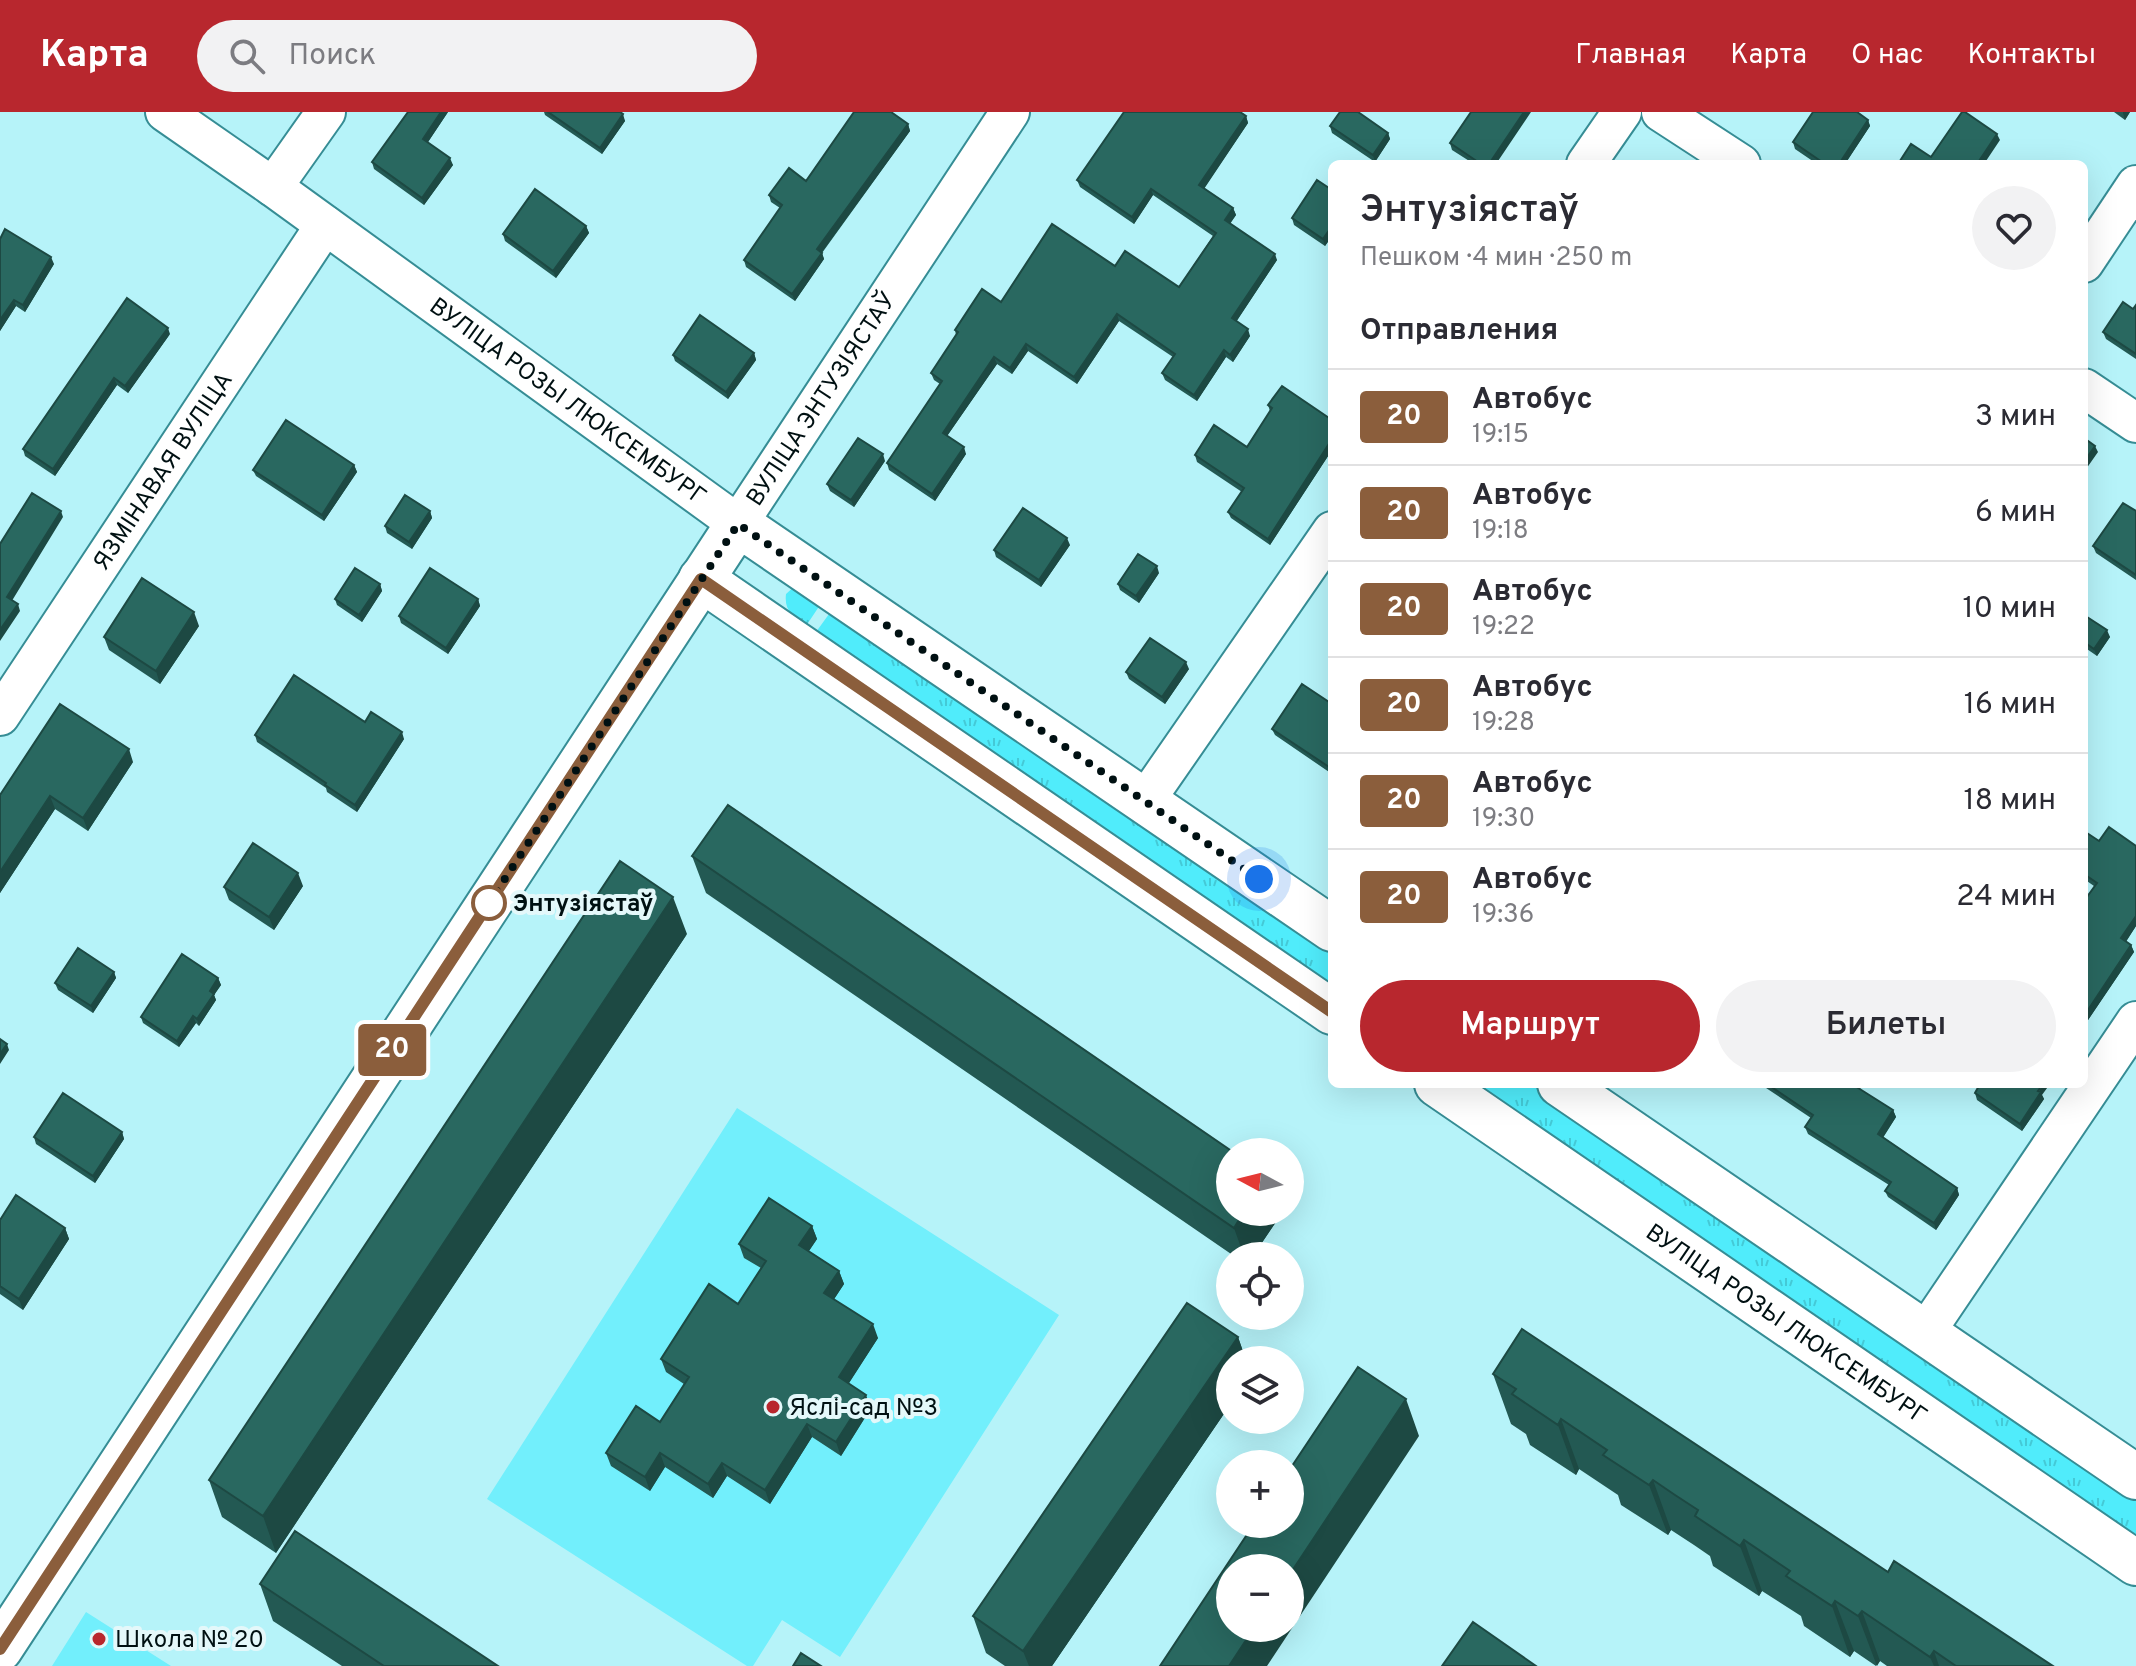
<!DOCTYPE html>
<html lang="ru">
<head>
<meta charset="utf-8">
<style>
	:root { --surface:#fff; --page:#f2f2f3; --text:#2b2b33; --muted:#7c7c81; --line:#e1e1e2; --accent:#b8272e }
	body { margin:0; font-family:Overpass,sans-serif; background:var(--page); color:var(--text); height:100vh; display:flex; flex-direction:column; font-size:30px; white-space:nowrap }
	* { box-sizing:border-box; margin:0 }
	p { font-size:26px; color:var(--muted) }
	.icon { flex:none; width:44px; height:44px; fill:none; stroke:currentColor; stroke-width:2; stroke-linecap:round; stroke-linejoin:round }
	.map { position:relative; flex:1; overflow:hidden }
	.drawer { position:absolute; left:1328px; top:48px; width:760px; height:928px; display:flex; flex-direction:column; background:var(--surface); border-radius:12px; box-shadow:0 8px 32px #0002 }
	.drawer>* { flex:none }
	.badge { padding:0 16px; border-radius:6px; font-size:28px; line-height:52px }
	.needle { width:52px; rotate:277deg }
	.buttons { position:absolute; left:1216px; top:1026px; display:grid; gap:16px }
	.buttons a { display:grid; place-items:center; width:88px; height:88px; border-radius:50%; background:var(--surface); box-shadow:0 8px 32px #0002; font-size:40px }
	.you { position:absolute; width:40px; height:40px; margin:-20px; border:6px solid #fff; border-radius:50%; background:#1a73e8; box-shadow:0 0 0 12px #1a73e833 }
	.map>.badge { position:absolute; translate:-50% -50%; box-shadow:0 0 0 4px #fff }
	h2 { padding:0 32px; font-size:30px; line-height:72px }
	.round { display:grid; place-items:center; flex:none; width:84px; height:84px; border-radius:42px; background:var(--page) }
	.head { display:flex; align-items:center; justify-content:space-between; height:136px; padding:0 32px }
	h1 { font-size:38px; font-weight:600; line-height:60px }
	.button { display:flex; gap:16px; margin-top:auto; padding:16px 32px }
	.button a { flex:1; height:92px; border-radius:48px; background:var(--accent); color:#fff; font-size:32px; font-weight:600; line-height:92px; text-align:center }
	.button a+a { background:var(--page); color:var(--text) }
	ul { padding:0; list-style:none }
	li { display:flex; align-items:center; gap:24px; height:96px; padding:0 32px; border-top:2px solid var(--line) }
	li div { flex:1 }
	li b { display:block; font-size:30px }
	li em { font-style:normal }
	li .badge { min-width:88px; font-weight:700; text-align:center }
	header { display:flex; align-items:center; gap:48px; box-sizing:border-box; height:112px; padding:0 40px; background:var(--accent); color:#fff }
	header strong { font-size:38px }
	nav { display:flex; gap:44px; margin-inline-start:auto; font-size:28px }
	.search { width:560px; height:72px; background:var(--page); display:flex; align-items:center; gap:20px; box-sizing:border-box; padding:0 28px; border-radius:44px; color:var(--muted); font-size:30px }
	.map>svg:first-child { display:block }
</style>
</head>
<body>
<header>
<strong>Карта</strong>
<div class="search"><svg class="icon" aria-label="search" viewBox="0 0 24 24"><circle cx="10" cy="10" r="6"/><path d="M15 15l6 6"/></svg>Поиск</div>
<nav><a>Главная</a><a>Карта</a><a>О нас</a><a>Контакты</a></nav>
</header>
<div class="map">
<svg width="2136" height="1554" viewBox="0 0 2136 1554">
	<defs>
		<pattern id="grass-tufts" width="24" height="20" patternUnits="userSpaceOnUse" patternTransform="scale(2)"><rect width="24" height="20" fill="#50ecfb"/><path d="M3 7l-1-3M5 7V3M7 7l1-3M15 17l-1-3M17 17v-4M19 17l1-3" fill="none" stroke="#44c9d6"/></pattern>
	</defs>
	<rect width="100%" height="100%" fill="#b6f3f9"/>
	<!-- built -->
	<path fill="#72effc" d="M737,996L1059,1203L840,1545L782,1508L753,1554H747L487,1387Z
		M86,1500L171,1554H52Z"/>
	<!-- grass -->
	<path fill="url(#grass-tufts)" d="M797,472L826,484L806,514C793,504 784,499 786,482Z
		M837,491L1332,833V877L816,520Z
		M1470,972H1534L2136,1388V1432Z"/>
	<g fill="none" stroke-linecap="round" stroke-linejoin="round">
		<!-- minor casing -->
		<g stroke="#368d95" stroke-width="42">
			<g id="minor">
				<path id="s1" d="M165,0L273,75L738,412L1010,0"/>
				<path d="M1661,0L1741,52"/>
				<path d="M1586,52L1622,0"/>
				<path d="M273,75L326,0"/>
				<path d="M2084,151L2136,73"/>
				<path d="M2084,276L2136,311"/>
				<path id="s2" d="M0,604L325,113"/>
				<path d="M1145,689L1332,419"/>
				<path d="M1925,1221L2136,909"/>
			</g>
		</g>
		<!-- major casing -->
		<g stroke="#368d95" stroke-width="48">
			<g id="major">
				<path d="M701,467L1332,900"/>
				<path id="s3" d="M1437,972L2136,1451"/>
				<path d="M1560,972L2136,1365"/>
				<path d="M0,1537L738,412L1332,817"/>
			</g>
		</g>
		<!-- minor -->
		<use href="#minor" stroke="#fff" stroke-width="38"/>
		<!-- major -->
		<use href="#major" stroke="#fff" stroke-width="44"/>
	</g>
	<!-- wall -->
	<path fill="#235953" d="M408,0H448L428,30L453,53L424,93L374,57L372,50Z
		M544,0H620L625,9L602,42L545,3Z
		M2114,0H2130L2125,8Z
		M1246,4L1248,11L1204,76L1233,96L1236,103L1230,111L1277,148L1236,210L1250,224L1233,250L1226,245L1197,289L1165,268L1162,261L1173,245L1119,209L1077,272L1028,239L1012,262L997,252L947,324L966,342L935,389L889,358L887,351L940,272L934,268L931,261L956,223L955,218L1001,190L1115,154L1179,175L1213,124L1153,83L1134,112L1080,75L1077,68Z
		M1868,8L1870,14L1845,52H1817L1795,37L1793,30Z
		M908,12L910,19L822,141L824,147L795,189L746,155L744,148L780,96L771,90L769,83L806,69Z
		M1330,14L1388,21L1390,27L1375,50L1332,21Z
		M1450,31L1496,52H1474L1452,38Z
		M1332,78V124L1325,134L1294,113L1292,106Z
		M586,114L589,121L556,166L505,129L503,122Z
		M0,127L54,152L25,200L16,194L0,219Z
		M2136,193V247L2106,227L2103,220L2133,197Z
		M170,222L128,281L117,273L55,364L25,344L23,337Z
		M754,241L756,248L728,287L675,249L673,243Z
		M1268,293L1332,308V338L1270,433L1231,406L1228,400L1242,380L1197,350L1195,343L1247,335L1270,299Z
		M885,349L854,395L830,379L827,372Z
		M354,353L357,360L324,409L256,364L253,358Z
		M430,399L432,406L412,437L387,421L385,414Z
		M2136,399V468L2096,441L2093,434Z
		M1070,433L1041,475L996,445L994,438Z
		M1159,461L1139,491L1120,478L1118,472Z
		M380,472L382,479L362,510L337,493L335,487Z
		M478,487L480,494L448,542L401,511L399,504Z
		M2084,503L2110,525L2097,544L2084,535Z
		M199,514L160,572L109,538L104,525Z
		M1189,557L1165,592L1129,567L1126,560Z
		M1332,592V662L1275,623L1272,617Z
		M365,610L404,627L357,700L327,680L326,676L257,630L255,623Z
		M133,650L88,719L55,697L0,781V683Z
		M2084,719L2099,729L2136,734V814L2126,829L2131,833L2134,840L2084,914L2094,774L2084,767Z
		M692,744L1230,1100H1282V1101L1253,1144H1234L706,781Z
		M303,774L274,818L229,788L224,775Z
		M687,822L276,1441L222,1405L209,1368Z
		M114,860L116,866L93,901L58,878L55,871Z
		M218,866L221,873L214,883L216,888L199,914L196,911L179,935L143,911L141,905Z
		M1760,972H1863L1860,977L1893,998L1896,1005L1883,1025L1957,1076L1959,1083L1936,1118L1888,1085L1885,1079L1889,1073L1808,1022L1805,1015L1811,1006Z
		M1975,981L2042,983L2044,987L2022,1019L1977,988Z
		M122,1020L124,1027L95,1071L36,1032L34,1025Z
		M0,1108L65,1116L69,1127L23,1198L0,1182Z
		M812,1114L817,1127L809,1139L839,1159L844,1172L834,1187L878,1226L848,1272L871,1296L841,1344L812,1325L770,1392L727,1364L713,1386L665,1355L650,1379L611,1354L606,1341L660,1310L684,1272L666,1260L661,1247L738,1192L761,1156L744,1146L739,1132Z
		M1238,1225L1246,1248H1230V1293L1052,1554H1005L986,1541L973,1504Z
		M1493,1262L1888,1460L2053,1554H1887L1880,1549L1876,1554L1854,1539L1850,1545L1804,1514L1801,1504L1762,1479L1759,1484L1713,1454L1710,1444L1694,1433L1671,1418L1668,1423L1621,1393L1618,1383L1579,1357L1576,1363L1530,1333L1526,1322L1511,1312Z
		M260,1472L498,1554H342L273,1509Z"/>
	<!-- shaded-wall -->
	<path fill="#1d4943" d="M441,0H448L426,33L423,27Z
		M1524,0H1531L1496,52H1489Z
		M2123,0H2130L2125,8L2123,1Z
		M623,2L625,9L602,42L600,36Z
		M1246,4L1248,11L1202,80L1199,73Z
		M1868,8L1870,14L1845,52H1839Z
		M908,12L910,19L819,144L817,137Z
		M1388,21L1390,27L1375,50L1373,43Z
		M1997,22L2000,28L1984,52H1977Z
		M450,46L453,53L424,93L422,86Z
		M1151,77L1153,83L1134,112L1132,105Z
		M1233,96L1236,103L1228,115L1225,108Z
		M586,114L589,121L556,166L553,159Z
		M1332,114V124L1325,134L1323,127Z
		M822,141L824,147L795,189L792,182Z
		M1275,142L1277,148L1234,213L1232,206Z
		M51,145L54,152L25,200L23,193Z
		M14,188L16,194L0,219V208Z
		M1117,202L1119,209L1077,272L1074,265Z
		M168,216L170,222L128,281L125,274Z
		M1248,217L1250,224L1233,250L1230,243Z
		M1026,232L1028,239L1012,262L1010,256Z
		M1224,238L1226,245L1197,289L1194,283Z
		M754,241L756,248L728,287L726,280Z
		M994,245L997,252L945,327L943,321Z
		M114,266L117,273L55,364L53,357Z
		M1332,327V338L1270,433L1268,427Z
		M2095,334L2098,340L2084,360V350Z
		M964,335L966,342L935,389L932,382Z
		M883,342L885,349L854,395L851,388Z
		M354,353L357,360L324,409L322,403Z
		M61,399L63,405L10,492L7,485Z
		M430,399L432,406L412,437L409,430Z
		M1067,426L1070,433L1041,475L1039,468Z
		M1157,454L1159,461L1139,491L1136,484Z
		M380,472L382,479L362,510L359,503Z
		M478,487L480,494L448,542L446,536Z
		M18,492L20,499L0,529V518Z
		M194,500L199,514L160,572L156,559Z
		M2107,518L2110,525L2097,544L2094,537Z
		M1186,550L1189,557L1165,592L1162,585Z
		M402,620L404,627L357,700L355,693Z
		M129,637L133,650L88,719L83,706Z
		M50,684L55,697L0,781V760Z
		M298,761L303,774L274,818L269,805Z
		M673,785L687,822L276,1441L263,1404Z
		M2136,804V814L2124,833L2121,826Z
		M2131,833L2134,840L2084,914V904Z
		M114,860L116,866L93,901L91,894Z
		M218,866L221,873L214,883L216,888L199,914L197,907L210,879Z
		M193,904L196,911L179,935L177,929Z
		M7,932L9,938L0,952V942Z
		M2043,972H2050L2042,983L2044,987L2022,1019L2020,1012Z
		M1893,998L1896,1005L1881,1029L1878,1022Z
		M122,1020L124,1027L95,1071L93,1064Z
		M1957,1076L1959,1083L1936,1118L1934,1111Z
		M1244,1100H1282V1101L1253,1144H1244L1234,1116Z
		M812,1114L817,1127L804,1146L799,1133Z
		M65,1116L69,1127L23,1198L19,1187Z
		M839,1159L844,1172L829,1195L824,1181Z
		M873,1212L878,1226L844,1279L839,1265Z
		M1238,1225L1246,1248H1230V1293L1052,1554H1029L1023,1539Z
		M866,1283L871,1296L841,1344L836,1330Z
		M1406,1287L1419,1324L1267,1554H1229L1254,1516H1290V1462Z
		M1561,1307L1579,1357L1576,1363L1558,1313Z
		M807,1312L812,1325L770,1392L765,1378Z
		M660,1341L665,1355L650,1379L645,1365Z
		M722,1351L727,1364L713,1386L708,1372Z
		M1653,1368L1671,1418L1668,1423L1649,1373Z
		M1744,1428L1762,1479L1759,1484L1740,1434Z
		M1835,1489L1854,1539L1850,1545L1832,1494Z
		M1862,1499L1880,1549L1877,1554L1858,1504Z
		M1934,1539L1939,1554H1934L1930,1545Z"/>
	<!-- building -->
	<path fill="#296860" stroke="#1d4943" stroke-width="2" d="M408,0H441L423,27L450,46L422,86L372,50Z
		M548,0H620L623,2L600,36Z
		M854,0H891L908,12L817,137L822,141L792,182L744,148L782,93L769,83L789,56L806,69Z
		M1124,0H1240L1246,4L1199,73L1233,96L1225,108L1275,142L1232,206L1248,217L1230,243L1224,238L1194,283L1162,261L1175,242L1117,202L1074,265L1026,232L1010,256L994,245L943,321L964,335L932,382L887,351L942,269L931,261L958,220L955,218L982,177L1001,190L1052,112L1115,154L1125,139L1179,175L1216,121L1151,77L1132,105L1077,68Z
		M1340,0H1358L1388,21L1373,43L1330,14Z
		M1471,0H1524L1489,52H1481L1450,31Z
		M1813,0H1857L1868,8L1839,52H1825L1793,30Z
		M1962,0H1965L1997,22L1977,52H1898L1911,32L1931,45Z
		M1317,68L1332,78V114L1323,127L1292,106Z
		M535,77L586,114L553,159L503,122Z
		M5,117L51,145L23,193L14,188L0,208V127Z
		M127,186L168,216L125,274L114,266L53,357L23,337Z
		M2123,190L2133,197L2136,193V242L2103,220Z
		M700,203L754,241L726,280L673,243Z
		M1282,274L1332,308V327L1268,427L1228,400L1244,376L1195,343L1214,313L1247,335L1272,296L1268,293Z
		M286,308L354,353L322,403L253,358Z
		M858,326L883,342L851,388L827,372Z
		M2084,326L2095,334L2084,350Z
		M32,381L61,399L7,485L18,492L0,518V432Z
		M405,383L430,399L409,430L385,414Z
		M2123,391L2136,399V463L2093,434Z
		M1023,396L1067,426L1039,468L994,438Z
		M1138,442L1157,454L1136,484L1118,472Z
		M355,456L380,472L359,503L335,487Z
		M430,456L478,487L446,536L399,504Z
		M142,466L194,500L156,559L104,525Z
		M2084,503L2107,518L2094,537L2084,530Z
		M1150,526L1186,550L1162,585L1126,560Z
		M294,563L365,610L371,600L402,620L355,693L325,673L326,671L255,623Z
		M1302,572L1332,592V657L1272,617Z
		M60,592L129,637L83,706L50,684L0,760V683Z
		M728,693L1233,1040H1230V1100H1244L1234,1116L692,744Z
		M2109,715L2136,734V804L2121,826L2131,833L2084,904V789L2097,771L2084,762V719L2099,729Z
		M253,731L298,761L269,805L224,775Z
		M620,749L673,785L263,1404L209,1368Z
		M78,836L114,860L91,894L55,871Z
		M182,842L218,866L210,879L214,882L197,907L193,904L177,929L141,905Z
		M0,927L7,932L0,942Z
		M1767,972H1856L1855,974L1893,998L1878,1022L1957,1076L1934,1111L1885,1079L1891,1070L1805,1015L1813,1003Z
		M1980,972H2043L2038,979L2041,980L2020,1012L1975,981Z
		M63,981L122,1020L93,1064L34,1025Z
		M16,1083L65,1116L19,1187L0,1174V1108Z
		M769,1086L812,1114L799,1133L839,1159L824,1181L873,1212L839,1265L866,1283L836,1330L807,1312L765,1378L722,1351L708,1372L660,1341L645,1365L606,1341L636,1294L660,1310L689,1265L661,1247L709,1172L738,1192L766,1149L739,1132Z
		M1187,1191L1238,1225L1023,1539L973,1504Z
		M1522,1217L1888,1460L1894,1449L2053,1554H1956L1934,1539L1930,1545L1862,1499L1858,1504L1835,1489L1832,1494L1786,1464L1790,1459L1744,1428L1740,1434L1695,1404L1698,1398L1675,1383L1653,1368L1649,1373L1603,1343L1607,1338L1561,1307L1558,1313L1512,1282L1516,1277L1493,1262Z
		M1358,1255L1406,1287L1290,1462V1456H1230V1516H1254L1229,1554H1160L1254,1412H1290V1357Z
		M295,1419L498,1554H384L260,1472Z
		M1473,1510L1536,1554H1442Z
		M801,1541L821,1554H793Z"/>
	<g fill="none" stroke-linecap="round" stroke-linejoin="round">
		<!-- line casing -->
		<g stroke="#fff" stroke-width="18">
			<path id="line" d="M0,1537L701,467L1332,900"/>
		</g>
		<!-- line -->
		<use href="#line" stroke="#8b5e3c" stroke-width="12"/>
		<!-- walk -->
		<path stroke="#001012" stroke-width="8" stroke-dasharray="0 14.4" d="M489,791L485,797L738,412L1259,767"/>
	</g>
	<!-- markers -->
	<circle fill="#fff" stroke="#8b5e3c" stroke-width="4" cx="489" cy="791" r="16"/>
	<g fill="#b8272e" stroke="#e4f8fa" stroke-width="3">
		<circle cx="773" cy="1295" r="8"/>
		<circle cx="99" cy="1527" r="8"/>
	</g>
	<g text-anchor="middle" stroke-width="8" stroke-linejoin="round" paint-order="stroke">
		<!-- street labels -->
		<g font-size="24" fill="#001012" stroke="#e4f8fa">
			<text dy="8" stroke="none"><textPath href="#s1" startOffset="856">ВУЛІЦА ЭНТУЗІЯСТАЎ</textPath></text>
			<text dy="8" stroke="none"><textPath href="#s1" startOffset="496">ВУЛІЦА РОЗЫ ЛЮКСЕМБУРГ</textPath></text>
			<text dy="8" stroke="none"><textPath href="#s2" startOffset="294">ЯЗМІНАВАЯ ВУЛІЦА</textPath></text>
			<text dy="8" stroke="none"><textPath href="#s3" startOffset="424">ВУЛІЦА РОЗЫ ЛЮКСЕМБУРГ</textPath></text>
		</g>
		<!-- stop labels -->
		<g font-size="24" font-weight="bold" fill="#001012" stroke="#e4f8fa" text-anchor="start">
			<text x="513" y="799">Энтузіястаў</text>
		</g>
		<!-- poi labels -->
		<g font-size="24" fill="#001012" stroke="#e4f8fa" text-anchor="start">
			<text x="789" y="1303">Яслі-сад №3</text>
			<text x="115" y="1535">Школа № 20</text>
		</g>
	</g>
</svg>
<div class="buttons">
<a><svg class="needle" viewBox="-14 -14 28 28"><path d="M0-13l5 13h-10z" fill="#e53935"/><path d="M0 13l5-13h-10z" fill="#7c7c81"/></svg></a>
<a><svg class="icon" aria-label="locate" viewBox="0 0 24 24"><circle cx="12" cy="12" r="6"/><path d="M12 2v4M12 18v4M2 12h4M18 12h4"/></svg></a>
<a><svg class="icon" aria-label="layers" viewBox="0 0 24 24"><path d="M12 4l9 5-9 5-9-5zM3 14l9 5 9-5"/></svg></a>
<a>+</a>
<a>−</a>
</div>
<div class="you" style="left:1259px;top:767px"></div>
<b class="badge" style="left:392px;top:938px;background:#8b5e3c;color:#fff">20</b>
<section class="drawer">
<div class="head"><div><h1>Энтузіястаў</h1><p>Пешком · 4 мин · 250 m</p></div><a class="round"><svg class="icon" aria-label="heart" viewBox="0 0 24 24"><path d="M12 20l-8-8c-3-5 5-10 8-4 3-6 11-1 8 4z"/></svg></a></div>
<h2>Отправления</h2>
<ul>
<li><span class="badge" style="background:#8b5e3c;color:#fff">20</span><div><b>Автобус</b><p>19:15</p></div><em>3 мин</em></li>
<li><span class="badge" style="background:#8b5e3c;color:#fff">20</span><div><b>Автобус</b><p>19:18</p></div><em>6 мин</em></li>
<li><span class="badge" style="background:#8b5e3c;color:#fff">20</span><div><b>Автобус</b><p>19:22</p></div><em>10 мин</em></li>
<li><span class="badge" style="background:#8b5e3c;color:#fff">20</span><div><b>Автобус</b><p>19:28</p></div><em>16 мин</em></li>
<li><span class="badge" style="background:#8b5e3c;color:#fff">20</span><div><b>Автобус</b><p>19:30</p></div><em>18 мин</em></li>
<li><span class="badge" style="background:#8b5e3c;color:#fff">20</span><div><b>Автобус</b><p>19:36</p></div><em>24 мин</em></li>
</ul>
<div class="button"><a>Маршрут</a><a>Билеты</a></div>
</section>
</div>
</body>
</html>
